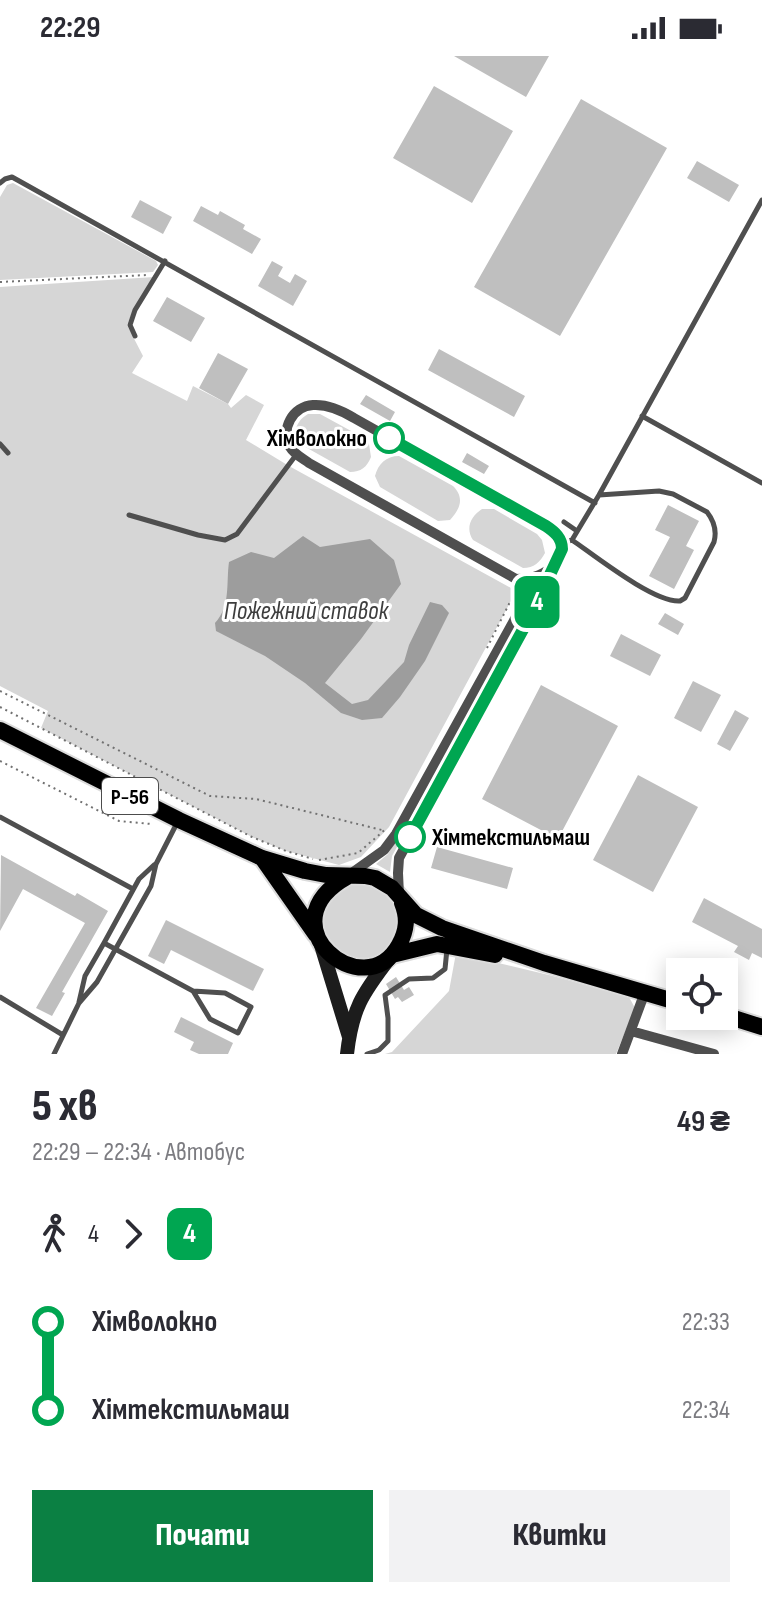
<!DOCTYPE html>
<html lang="uk">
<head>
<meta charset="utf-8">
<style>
	:root { --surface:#fff; --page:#f2f2f3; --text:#2b2b33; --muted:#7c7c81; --accent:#0b8043 }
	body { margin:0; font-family:"Sofia Sans Condensed",sans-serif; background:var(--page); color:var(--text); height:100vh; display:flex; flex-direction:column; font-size:30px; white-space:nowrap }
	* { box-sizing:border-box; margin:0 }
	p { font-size:26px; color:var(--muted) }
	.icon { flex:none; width:44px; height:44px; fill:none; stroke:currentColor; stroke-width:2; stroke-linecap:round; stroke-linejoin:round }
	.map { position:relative; height:998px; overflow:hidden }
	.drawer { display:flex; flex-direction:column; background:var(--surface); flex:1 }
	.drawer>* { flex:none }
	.badge { padding:0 16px; border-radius:12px; font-size:28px; line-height:52px }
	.fabs { position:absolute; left:666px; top:902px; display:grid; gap:16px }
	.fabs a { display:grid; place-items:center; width:72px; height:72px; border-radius:0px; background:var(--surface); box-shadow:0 4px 20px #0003; font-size:40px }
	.map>.badge { position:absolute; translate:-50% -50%; box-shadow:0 0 0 4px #fff }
	.legs { display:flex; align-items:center; gap:12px; height:88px; padding:0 32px; font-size:26px }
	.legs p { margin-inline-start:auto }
	.head { display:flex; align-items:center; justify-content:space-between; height:136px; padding:0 32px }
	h1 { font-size:44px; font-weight:800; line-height:60px }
	.primary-button { display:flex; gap:16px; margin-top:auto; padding:16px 32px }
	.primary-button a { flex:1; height:92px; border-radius:0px; background:var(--accent); color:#fff; font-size:32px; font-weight:800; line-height:92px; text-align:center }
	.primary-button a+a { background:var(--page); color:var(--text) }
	ul { padding:0 32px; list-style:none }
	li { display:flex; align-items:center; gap:28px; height:88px; font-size:30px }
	li i { display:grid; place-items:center; width:12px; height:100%; margin:0 10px; background:currentColor }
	li i::after { content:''; width:20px; height:20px; margin:-10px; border:6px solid; border-radius:50%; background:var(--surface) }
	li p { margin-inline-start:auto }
	li:first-child i { background:linear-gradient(#0000 50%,currentColor 0) }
	li:last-child i { background:linear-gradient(currentColor 50%,#0000 0) }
	.status { display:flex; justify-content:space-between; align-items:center; height:56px; padding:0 40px; background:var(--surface); direction:ltr }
	.status svg { height:22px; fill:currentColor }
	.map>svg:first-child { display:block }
</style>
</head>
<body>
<div class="status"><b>22:29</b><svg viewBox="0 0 49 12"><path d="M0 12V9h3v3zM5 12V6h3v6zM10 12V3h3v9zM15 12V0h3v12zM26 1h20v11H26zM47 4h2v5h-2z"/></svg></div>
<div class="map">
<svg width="762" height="998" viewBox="0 0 762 998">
	<rect width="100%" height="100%" fill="#fff"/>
	<!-- green -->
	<path fill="#d6d6d6" d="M13,127L156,205L158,209L153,216L0,224V141L7,129Z
		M154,221L134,252L127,269L143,300L132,317L187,345L193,330L228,348L231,352L246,339L264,349L246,384L289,410L511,532L512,543L389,771L361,801L339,809L286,795L252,781L41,672L48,655L0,630V231Z
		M308,358H320L364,382L369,388L371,401C367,411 361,416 350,416L300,388C291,377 297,364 308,358Z
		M399,400L453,430C465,442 460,453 450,464L438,465L380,431L375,420C378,408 386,400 399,400Z
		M482,453H494L537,478L542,484L545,497C540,506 534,512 523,512L473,484C465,472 471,460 482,453Z
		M535,536H538L536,541L392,800L390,816L376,808L388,798Z
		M354,826C422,825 405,913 356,904C349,903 340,897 334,893C328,889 322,874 321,866C321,859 327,842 332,838C338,833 347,829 354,826Z
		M456,897L553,920L629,941L635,952L616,998H385L392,996L449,935Z"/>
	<!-- water -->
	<path fill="#9d9d9d" d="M303,480L320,491L370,483L394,504L401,528L361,583L325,627L352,648L368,644L404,606L409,589L430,546L442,549L449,557L425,605L400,641L382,662L362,664L341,657L305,627L265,600L216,575L215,567C231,550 226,527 229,506L251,496L274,502Z"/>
	<!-- building -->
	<path fill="#bfbfbf" d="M454,0H549L526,41Z
		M434,30L513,75L472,147L393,102Z
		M581,43L667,92L560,280L474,231Z
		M697,105L739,129L729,146L687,122Z
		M140,144L172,161L163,178L131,161Z
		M201,150L218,159L220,155L245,169L243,173L261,183L252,198L193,165Z
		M272,205L283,211L278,220L290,227L295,218L307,225L293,250L258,230Z
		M167,241L205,262L191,286L153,265Z
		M439,293L525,340L514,361L428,314Z
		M218,297L248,313L228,348L199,332Z
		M366,339L395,356L390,365L360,348Z
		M467,397L489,410L484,418L462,406Z
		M668,449L699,465L686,490L694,494L674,533L649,520L670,481L655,474Z
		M665,557L684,568L678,579L658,568Z
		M621,578L661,599L650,620L610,600Z
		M693,625L721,639L701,676L674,662Z
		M541,629L618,670L558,783L482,743Z
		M735,654L749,662L730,695L717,688Z
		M638,719L698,751L653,836L593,804Z
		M437,791L513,812L507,833L431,812Z
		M1,799L75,840L77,837L108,855L62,936L65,937L52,960L36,952L85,867L23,833L0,875Z
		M704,842L762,873V902L752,897L749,904L734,896L738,890L692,866Z
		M166,864L264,913L253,935L171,894L164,908L148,900Z
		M396,921L404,934L409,931L414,939L402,946L398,941L395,943L386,928Z
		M181,961L233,987L228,998H199L190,994L194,986L174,976Z"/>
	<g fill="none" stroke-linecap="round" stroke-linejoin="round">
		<!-- primary casing -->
		<g stroke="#dbdbdb" stroke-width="20">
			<path id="primary" d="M0,674L179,764L262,802L305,815L326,819L365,820L375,822L392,832L416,859L442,872L544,907L680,947
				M262,802L316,879
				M347,821C263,868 364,952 399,889C407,874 408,862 402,847
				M392,899L437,888L495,899
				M724,959L762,971"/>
		</g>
		<!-- path -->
		<path stroke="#717171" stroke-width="2" stroke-dasharray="2 4" stroke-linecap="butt" d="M0,226L147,219
			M487,592L511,544
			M0,635L210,740L256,743L382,774
			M0,651L252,781L286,795L313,803
			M0,705L119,765L151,768
			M319,804L358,797L387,772"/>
		<!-- lane -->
		<path stroke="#4f4f4f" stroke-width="5" d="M0,127L5,123L12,121L21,126L595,447
			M135,280L130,269L135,254L165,205
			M642,360L762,427
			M0,388L8,397
			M129,459L198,479L225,484L237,478L296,399
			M564,466L577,475
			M572,484C594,499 654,547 680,545L685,542L714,486C717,475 714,465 707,456L673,438L659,435L599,439
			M562,487L572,484L599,439L762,144
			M0,761L133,833
			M104,887L193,935L210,963L238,977L251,951L225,937L193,935
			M0,941L63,979
			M79,946L85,920L104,887L139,823L154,809
			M54,998L79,947L97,926L151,830L156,808L178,765
			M367,998L379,994L388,985V962L385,939L409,923L433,922L445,913L447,893"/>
		<!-- street -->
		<path stroke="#4f4f4f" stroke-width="10" d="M516,523C530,523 539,521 551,512
			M349,819L384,794L396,778L522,550L521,534L516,523L309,407C302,402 294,398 290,391C280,373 293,350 313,349C328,348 341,354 354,362L546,470C555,476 562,482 562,493L532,557L399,802L398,817L399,839
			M631,975L714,998
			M622,998L645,936"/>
		<!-- secondary -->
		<path stroke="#1c1c1c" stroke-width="14" d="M320,886L349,981
			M347,998C352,953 362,938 389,903"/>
		<!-- primary -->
		<use href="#primary" stroke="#000" stroke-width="16"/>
	</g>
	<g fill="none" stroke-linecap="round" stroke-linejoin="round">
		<!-- line-1 casing -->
		<g stroke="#fff" stroke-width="18">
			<path id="line-1" d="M389,382L546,470C555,476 562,482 562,493L532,557L410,781"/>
		</g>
		<!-- line-1 -->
		<use href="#line-1" stroke="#00a651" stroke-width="12"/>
	</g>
	<!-- markers -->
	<g fill="#fff" stroke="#00a651" stroke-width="4">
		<circle cx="389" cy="382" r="14"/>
		<circle cx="410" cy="781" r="14"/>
	</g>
	<g text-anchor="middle" stroke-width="6" stroke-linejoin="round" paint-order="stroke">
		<!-- shield labels -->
		<rect fill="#fff" stroke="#4c4c4c" stroke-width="2" x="102" y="722" width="56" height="36" rx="6"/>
		<g font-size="22" font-weight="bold" fill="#000">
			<text x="130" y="748">Р-56</text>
		</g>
		<!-- stop labels -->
		<g font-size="24" font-weight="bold" fill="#000" stroke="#fff" text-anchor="end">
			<text x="367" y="390">Хімволокно</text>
			<text x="432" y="789" text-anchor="start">Хімтекстильмаш</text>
		</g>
		<!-- water labels -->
		<g font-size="26" font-style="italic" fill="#3e3e3e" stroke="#fff">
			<text x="306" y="563">Пожежний ставок</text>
		</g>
	</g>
</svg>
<div class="fabs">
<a><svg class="icon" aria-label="locate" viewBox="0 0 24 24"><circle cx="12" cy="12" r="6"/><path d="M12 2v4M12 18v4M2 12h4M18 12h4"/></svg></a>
</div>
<b class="badge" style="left:537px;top:546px;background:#00a651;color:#fff">4</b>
</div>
<section class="drawer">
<div class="head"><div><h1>5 хв</h1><p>22:29 – 22:34 · Автобус</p></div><b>49 ₴</b></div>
<div class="legs"><svg class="icon" aria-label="walk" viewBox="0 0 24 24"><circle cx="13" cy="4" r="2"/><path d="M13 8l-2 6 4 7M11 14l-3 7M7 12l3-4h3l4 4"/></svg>4<svg class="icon" aria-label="forward" viewBox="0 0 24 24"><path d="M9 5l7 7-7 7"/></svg><b class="badge" style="background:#00a651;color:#fff">4</b></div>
<ul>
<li><i style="color:#00a651"></i><b>Хімволокно</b><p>22:33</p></li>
<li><i style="color:#00a651"></i><b>Хімтекстильмаш</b><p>22:34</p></li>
</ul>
<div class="primary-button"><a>Почати</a><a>Квитки</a></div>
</section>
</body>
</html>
